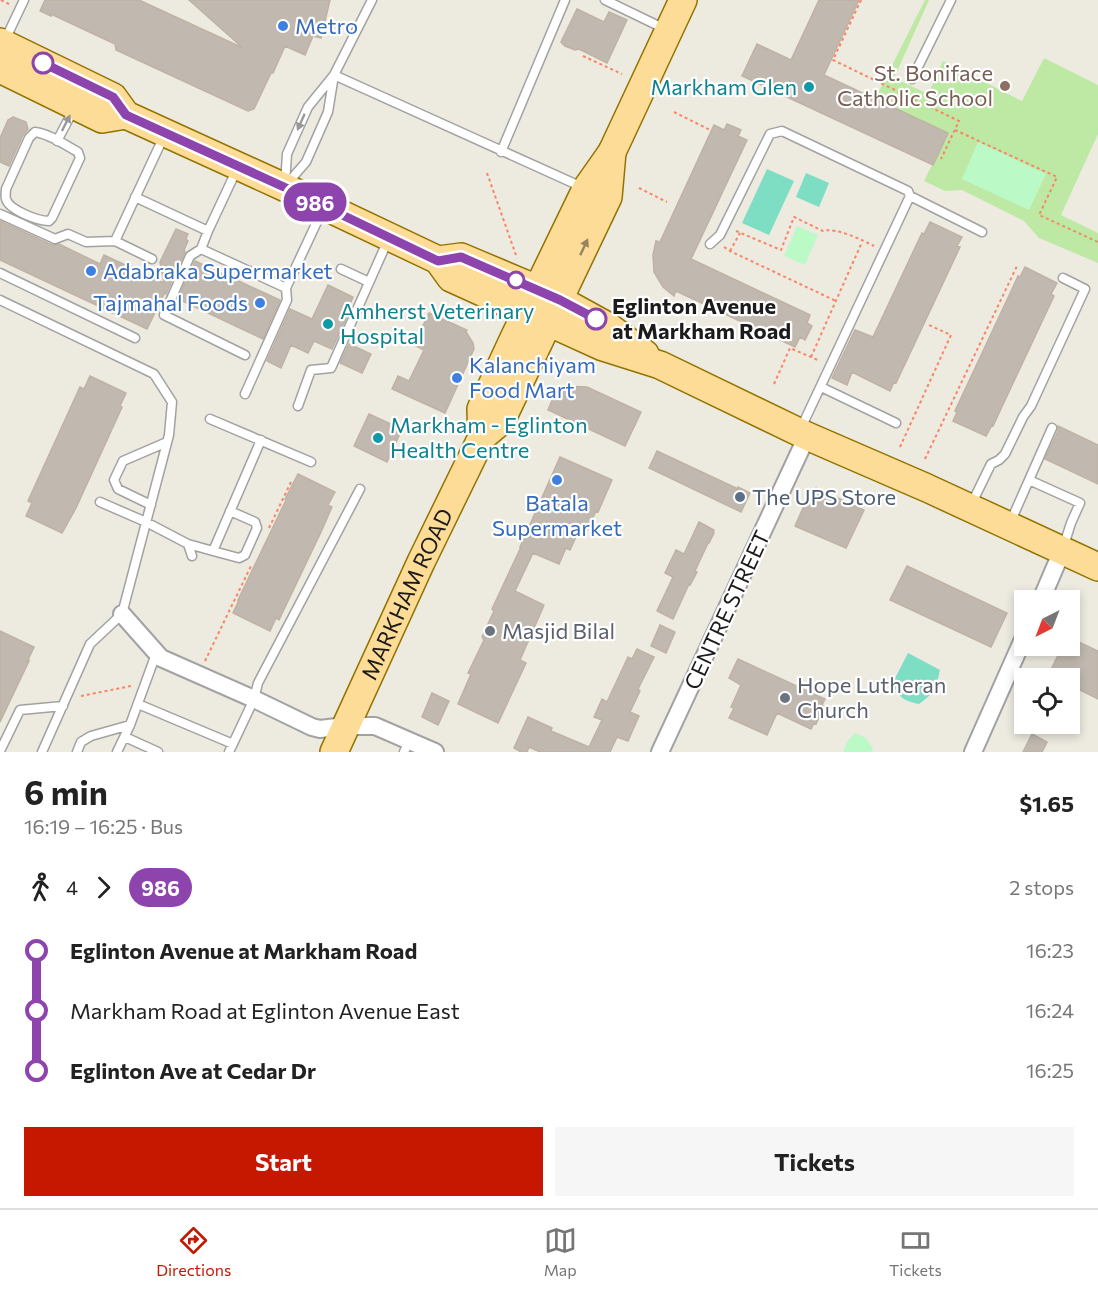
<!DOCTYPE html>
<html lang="en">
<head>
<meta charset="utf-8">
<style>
	:root { --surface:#fff; --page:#f6f6f6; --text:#222; --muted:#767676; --line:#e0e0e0; --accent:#c61700 }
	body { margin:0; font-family:Commissioner,sans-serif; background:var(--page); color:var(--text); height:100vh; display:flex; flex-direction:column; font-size:22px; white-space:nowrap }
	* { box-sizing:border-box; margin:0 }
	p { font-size:20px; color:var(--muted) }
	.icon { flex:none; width:33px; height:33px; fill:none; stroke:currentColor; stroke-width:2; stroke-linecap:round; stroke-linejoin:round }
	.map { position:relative; height:752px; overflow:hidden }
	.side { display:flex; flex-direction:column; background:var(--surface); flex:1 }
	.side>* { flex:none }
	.badge { padding:0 12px; border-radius:20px; font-size:21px; line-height:39px }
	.needle { width:39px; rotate:222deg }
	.controls { position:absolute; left:1014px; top:590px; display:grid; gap:12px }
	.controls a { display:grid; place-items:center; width:66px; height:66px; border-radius:0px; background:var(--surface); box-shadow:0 3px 9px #0003; font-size:30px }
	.map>.badge { position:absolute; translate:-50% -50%; box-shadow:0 0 0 3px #fff }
	.legs { display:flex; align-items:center; gap:9px; height:66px; padding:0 24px; font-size:20px }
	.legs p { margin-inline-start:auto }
	.head { display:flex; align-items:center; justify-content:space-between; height:102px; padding:0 24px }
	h1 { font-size:33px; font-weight:700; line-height:45px }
	.primary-button { display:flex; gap:12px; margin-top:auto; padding:12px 24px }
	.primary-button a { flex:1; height:69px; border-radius:0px; background:var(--accent); color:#fff; font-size:24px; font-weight:700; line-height:69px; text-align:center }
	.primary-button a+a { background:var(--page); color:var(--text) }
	ul { padding:0 24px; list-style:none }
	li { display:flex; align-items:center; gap:21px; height:60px; font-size:22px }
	li i { display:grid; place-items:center; width:9px; height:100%; margin:0 8px; background:currentColor }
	li i::after { content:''; width:15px; height:15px; margin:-8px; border:4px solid; border-radius:50%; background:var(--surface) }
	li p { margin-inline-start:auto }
	li:first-child i { background:linear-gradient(#0000 50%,currentColor 0) }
	li:last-child i { background:linear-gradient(currentColor 50%,#0000 0) }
	.tabs { display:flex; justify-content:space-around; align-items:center; height:84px; border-top:2px solid var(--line); background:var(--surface); font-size:16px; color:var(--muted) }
	.tabs a { display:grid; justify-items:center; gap:3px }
	.tabs .selected { color:var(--accent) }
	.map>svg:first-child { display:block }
</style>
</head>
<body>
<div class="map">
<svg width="1098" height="752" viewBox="0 0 1098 752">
	<rect width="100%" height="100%" fill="#edeae0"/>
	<!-- grass -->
	<path fill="#bee9a5" d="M925,0H929L894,78L928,94L943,61L1022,101L1044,58L1098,85V134L1061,215L1098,233V263L1039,238L1024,221L962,190L945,191L924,181L948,133L875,99Z"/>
	<!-- park -->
	<path fill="#bbf9c7" d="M978,142L1046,174L1029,210L962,179Z
		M797,226L818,235L805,265L784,256Z
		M855,733L866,738L873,749L872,752H843L847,742Z"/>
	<!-- pitch -->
	<path fill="#7ddec4" d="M767,169L794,181L769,235L742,223Z
		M806,173L829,183L819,207L796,197Z
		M908,653L940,670C936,687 935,693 919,704C904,701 900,698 892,684Z"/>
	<!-- building -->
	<path fill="#c1b9b0" stroke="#bfb2a3" stroke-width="1.5" d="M45,0H139L243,48L189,0H330L321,38L313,36L305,55L285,46L273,73H271L254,109L248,111L116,50L115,44L51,14V16L40,11Z
		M819,0H859L824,75L948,133L933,165L742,76L757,44L791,60Z
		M577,9L604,22L609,12L627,20L607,63L579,49L575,50L565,46L561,42Z
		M13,117L26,122L28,129L23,135L9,166L0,162V138L8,120Z
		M727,124L741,130L738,136L747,140L691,259L810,315L807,323L812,326L805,340L800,337L795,347L676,291L674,296L663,287L654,272L653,255L656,241L660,242L714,125L724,130Z
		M0,221L52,245L59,244L100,264L104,255L164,283L160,262L176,229L188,234L186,239L188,241L184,250L185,252L166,294L165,292L147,329L0,260Z
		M930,222L962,237L957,246L960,247L896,383L894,382L890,391L852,372L847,385L832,378L855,330L873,337L922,233L924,234Z
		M195,261L280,300L263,339L178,299Z
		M1025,267L1057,283L1051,294L1054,296L1014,381L993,426L992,425L986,436L953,421L957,412L955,411L1013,287L1018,276L1020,277Z
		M328,285L353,297L347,311L349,312L332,349L314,341L308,353L291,345L281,368L267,361L290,309L312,319Z
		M429,313L467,330L466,332L473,343L474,349L445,413L392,389L398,376L409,381L424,350L414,345Z
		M349,344L371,354L362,373L340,363Z
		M90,376L126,393L120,406L122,407L76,508L62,533L26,516L32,503L28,501L80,387L84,389Z
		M562,386L587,387L641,412L625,446L548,410L554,396Z
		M369,414L402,429L387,462L354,446Z
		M1058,426L1098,445V484L1045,459L1058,431Z
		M657,451L738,489V487L750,493L741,512L649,468Z
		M560,457L612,480L598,512L596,511L588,529L581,526L570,550L566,548L559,564L533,553L515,591L544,605L520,660L526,663L498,723L458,704L471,674L468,673L484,640L482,637L494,611L492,609L521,547H520Z
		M298,474L335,492L328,505L332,507L321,532L279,620L276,618L270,631L233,613L239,600H238L286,500L285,499Z
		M816,488L864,510L846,548L795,526L811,490Z
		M699,522L714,530L713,532L714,533L709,543H708L695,571L697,572L690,585L689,584L673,619L657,611L673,577L665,573L676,550L684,554Z
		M907,566L1007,613L991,647L890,600Z
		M660,625L675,632L666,653L651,646Z
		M0,631L34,647L27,662L29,661L0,722Z
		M1070,638L1098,651V699L1070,685V678H1047L1063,645H1070Z
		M637,649L654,657L638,689L640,691L630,712L639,716L628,741L617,737L610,752H540L529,747L527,752H521L514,748L528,717L552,728L551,731L589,747L602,720L594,717L602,699L607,702L628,657L632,659Z
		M738,659L825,699L822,705L824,706L816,724L814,723L811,729L777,713L767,735L729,718L734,708L731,707L741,685L729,678Z
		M432,693L449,701L438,725L422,717Z
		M1032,734L1047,742L1042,752H1023Z"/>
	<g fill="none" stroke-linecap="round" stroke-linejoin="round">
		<!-- lane casing -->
		<g stroke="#a2a2a2" stroke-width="11">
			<path id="lane" d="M605,0L665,29
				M5,40L24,0
				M334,75L582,187
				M912,79L951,0
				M35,132C50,134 65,145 78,152L80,158L52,218L49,221C38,221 9,210 6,199C5,196 6,192 6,189L29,138Z
				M57,141L74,109
				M501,152L565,0
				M285,184L287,154L308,107L334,75L372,0
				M286,185L306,162L328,112L334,75
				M910,196L982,232
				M135,197L208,231L237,169
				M0,214L55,239L68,234L86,242L115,241
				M208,231L201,249L286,288L323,209
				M710,244L720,235L770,134L782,131L908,191L910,196L801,428
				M201,249L190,256L164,315L245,355
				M152,259L115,241L164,136
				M341,269L369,282
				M0,273L135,338
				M0,300L154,374L172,402L169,435L122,614L90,644L42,752
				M821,387L896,423
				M245,394L287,300L286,288
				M298,406L311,370L331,368L388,240
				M210,419L311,462
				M1029,480L1052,428
				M100,502L146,522L188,544L192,556
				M151,505L118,489L114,480L123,461L167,442
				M971,505L991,464L999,460L1005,454L1023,417L1031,406L1085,289L1063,278
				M1010,523L1029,480L1080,503L1071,523L1063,548
				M188,544L213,551L261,440
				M213,551L239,558L245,555L257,528L255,522L230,511
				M138,704L233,744
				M125,737L158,752
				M0,751L20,710L63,706
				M77,752L81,742L91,736L130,725
				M117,752L130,725L156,654
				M229,752L254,699L258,683L360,489
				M404,752L409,741"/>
		</g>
		<!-- street casing -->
		<g stroke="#a2a2a2" stroke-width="20">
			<path id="street" d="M1041,600L1062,551
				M122,614L161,658L254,699L312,727L320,729L345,726H375L435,752
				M660,752L807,436
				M973,752L1024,637"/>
		</g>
		<!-- primary casing -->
		<g stroke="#927300" stroke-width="30">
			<g id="primary">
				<path d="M0,42L113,97L126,115L284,187L438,260L451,278L603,347L660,365L807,436L927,488L1098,567"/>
				<path d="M0,69L102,119L126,115"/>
				<path d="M438,260L461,257L537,289L560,300L609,327L645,354"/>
				<path d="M482,437L481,409L514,338L586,189L612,152L683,0"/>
				<path id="s1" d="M334,752L421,562L482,437L501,421L608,197L612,152"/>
			</g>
		</g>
		<!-- path -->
		<path stroke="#fa8564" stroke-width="2" stroke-dasharray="3 3" stroke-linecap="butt" d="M1,0L9,4
			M861,0L833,60L959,121L941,159
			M583,56L622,74
			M674,112L710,130
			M955,130L1057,177L1039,215L1098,242
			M487,173L517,258
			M639,188L667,202
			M736,231L781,250L794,217L823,231C836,227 862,240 874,246
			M724,247L730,251L836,301
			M730,251L740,233
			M811,357L862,242
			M774,384L790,348L820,361
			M900,447L951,335L929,325
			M925,459L1017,266
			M269,528L291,482
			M205,661L251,566
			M81,696L131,686"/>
		<!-- lane -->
		<use href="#lane" stroke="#fff" stroke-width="8"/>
		<!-- street -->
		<use href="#street" stroke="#fff" stroke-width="16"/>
		<!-- primary -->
		<use href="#primary" stroke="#fcdc96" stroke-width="27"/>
	</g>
	<!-- one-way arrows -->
	<defs><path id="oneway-solid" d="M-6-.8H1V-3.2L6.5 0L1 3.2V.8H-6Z" transform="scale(1.5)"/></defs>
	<g fill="#989898">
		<use href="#oneway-solid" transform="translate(301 122) rotate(114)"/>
		<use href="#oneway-solid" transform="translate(66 123) rotate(-63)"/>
	</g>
	<use fill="#97855f" href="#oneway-solid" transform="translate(584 247) rotate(-65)"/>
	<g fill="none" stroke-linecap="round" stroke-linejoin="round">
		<!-- line-1 casing -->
		<g stroke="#fff" stroke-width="14">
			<path id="line-1" d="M43,63L113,97L126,115L284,187L438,261L461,257L560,300L596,319"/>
		</g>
		<!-- line-1 -->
		<use href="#line-1" stroke="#8e44ad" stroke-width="9"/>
	</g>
	<!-- markers -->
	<g fill="#3f7fe0" stroke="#fff" stroke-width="2">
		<circle cx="283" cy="26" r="6"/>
		<circle cx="91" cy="271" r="6"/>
		<circle cx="260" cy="303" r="6"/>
		<circle cx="457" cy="378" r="6"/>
		<circle cx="557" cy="480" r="6"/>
	</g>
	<g fill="#fff" stroke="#8e44ad" stroke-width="3">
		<circle cx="43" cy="63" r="10"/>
		<circle cx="516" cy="280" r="8"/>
		<circle cx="596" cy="319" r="10"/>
	</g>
	<circle fill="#8d6e63" stroke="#fff" stroke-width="2" cx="1005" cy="86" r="6"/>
	<g fill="#0f9aa8" stroke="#fff" stroke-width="2">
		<circle cx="809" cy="87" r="6"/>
		<circle cx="328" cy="324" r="6"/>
		<circle cx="378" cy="438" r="6"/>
	</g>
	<circle fill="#5c6f8a" stroke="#fff" stroke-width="2" cx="740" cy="497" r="6"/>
	<g fill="#6b7280" stroke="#fff" stroke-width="2">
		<circle cx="490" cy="631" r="6"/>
		<circle cx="785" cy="698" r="6"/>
	</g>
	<g text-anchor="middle" stroke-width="4.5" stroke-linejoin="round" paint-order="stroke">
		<!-- shop labels -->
		<g font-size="22" fill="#366cbe" stroke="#fff" text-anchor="start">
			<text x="295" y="34">Metro</text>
			<text x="103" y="279">Adabraka Supermarket</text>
			<text x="248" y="311" text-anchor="end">Tajmahal Foods</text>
			<text x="469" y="373">Kalanchiyam<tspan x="469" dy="25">Food Mart</tspan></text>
			<text x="557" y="511" text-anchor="middle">Batala<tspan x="557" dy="25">Supermarket</tspan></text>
		</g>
		<!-- education labels -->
		<g font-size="22" fill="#785e54" stroke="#fff" text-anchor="end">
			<text x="993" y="81">St. Boniface<tspan x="993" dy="25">Catholic School</tspan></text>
		</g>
		<!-- culture labels -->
		<g font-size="22" fill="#0d838f" stroke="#fff" text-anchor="start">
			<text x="797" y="95" text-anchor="end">Markham Glen</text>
			<text x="340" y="319">Amherst Veterinary<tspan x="340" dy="25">Hospital</tspan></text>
			<text x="390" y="433">Markham - Eglinton<tspan x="390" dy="25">Health Centre</tspan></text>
		</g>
		<!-- stop labels -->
		<g font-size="22" font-weight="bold" fill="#1b1b1b" stroke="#fff" text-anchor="start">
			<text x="612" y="314">Eglinton Avenue<tspan x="612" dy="25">at Markham Road</tspan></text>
		</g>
		<!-- service labels -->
		<g font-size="22" fill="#4e5e75" stroke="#fff" text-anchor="start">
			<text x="752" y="505">The UPS Store</text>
		</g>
		<!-- street labels -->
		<g font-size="22" fill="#1b1b1b" stroke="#fff">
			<text dy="8" stroke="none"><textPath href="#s1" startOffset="174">MARKHAM ROAD</textPath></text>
			<text transform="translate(727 610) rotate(-65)" y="8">CENTRE STREET</text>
		</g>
		<!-- worship labels -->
		<g font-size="22" fill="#5b616d" stroke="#fff" text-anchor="start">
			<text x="502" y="639">Masjid Bilal</text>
			<text x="797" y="693">Hope Lutheran<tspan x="797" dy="25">Church</tspan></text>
		</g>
	</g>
</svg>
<div class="controls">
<a><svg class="needle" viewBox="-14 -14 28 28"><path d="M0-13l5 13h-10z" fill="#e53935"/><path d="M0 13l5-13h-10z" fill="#767676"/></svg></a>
<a><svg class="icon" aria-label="locate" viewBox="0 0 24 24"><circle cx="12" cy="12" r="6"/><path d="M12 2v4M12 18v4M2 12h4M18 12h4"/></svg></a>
</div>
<b class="badge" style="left:315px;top:202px;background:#8e44ad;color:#fff">986</b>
</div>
<section class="side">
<div class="head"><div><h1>6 min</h1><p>16:19 – 16:25 · Bus</p></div><b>$1.65</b></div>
<div class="legs"><svg class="icon" aria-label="walk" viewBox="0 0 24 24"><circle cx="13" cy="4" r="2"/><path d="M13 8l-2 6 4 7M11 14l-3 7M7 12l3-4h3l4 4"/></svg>4<svg class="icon" aria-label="forward" viewBox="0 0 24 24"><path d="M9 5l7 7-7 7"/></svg><b class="badge" style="background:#8e44ad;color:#fff">986</b><p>2 stops</p></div>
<ul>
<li><i style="color:#8e44ad"></i><b>Eglinton Avenue at Markham Road</b><p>16:23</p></li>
<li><i style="color:#8e44ad"></i><span>Markham Road at Eglinton Avenue East</span><p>16:24</p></li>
<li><i style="color:#8e44ad"></i><b>Eglinton Ave at Cedar Dr</b><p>16:25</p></li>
</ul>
<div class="primary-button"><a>Start</a><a>Tickets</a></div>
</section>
<nav class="tabs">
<a class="selected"><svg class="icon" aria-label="directions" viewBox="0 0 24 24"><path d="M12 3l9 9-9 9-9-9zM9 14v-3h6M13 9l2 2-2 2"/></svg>Directions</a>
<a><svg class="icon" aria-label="map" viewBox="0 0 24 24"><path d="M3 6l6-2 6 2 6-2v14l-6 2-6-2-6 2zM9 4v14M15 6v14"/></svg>Map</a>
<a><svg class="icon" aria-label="tickets" viewBox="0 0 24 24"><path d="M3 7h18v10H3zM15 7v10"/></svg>Tickets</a>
</nav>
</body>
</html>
